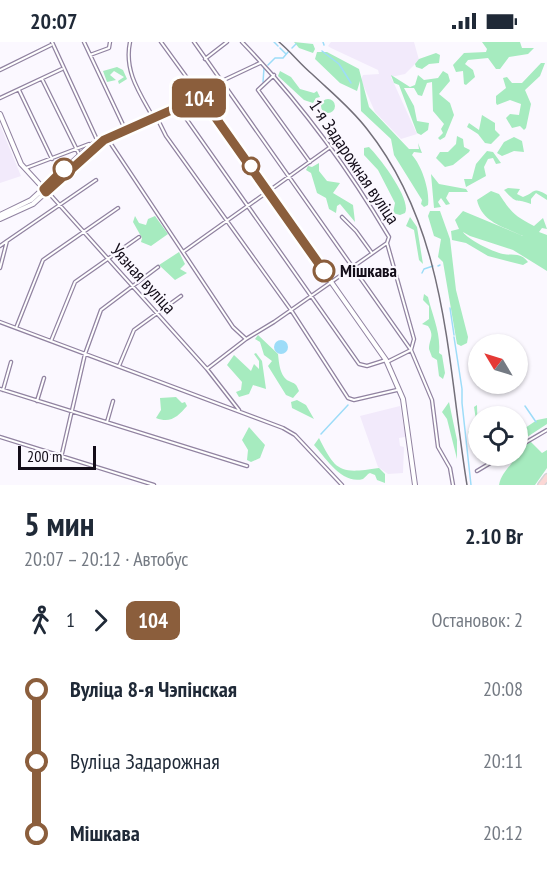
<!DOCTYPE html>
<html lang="ru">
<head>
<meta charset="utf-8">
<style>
	:root { --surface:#fff; --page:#f6f6f7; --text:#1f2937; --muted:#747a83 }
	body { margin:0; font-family:"PT Sans Narrow",sans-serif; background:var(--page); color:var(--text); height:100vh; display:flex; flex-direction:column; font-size:22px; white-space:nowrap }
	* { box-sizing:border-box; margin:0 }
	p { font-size:20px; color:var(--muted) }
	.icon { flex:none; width:33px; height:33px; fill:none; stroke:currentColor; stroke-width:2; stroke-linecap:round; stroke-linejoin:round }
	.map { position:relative; height:443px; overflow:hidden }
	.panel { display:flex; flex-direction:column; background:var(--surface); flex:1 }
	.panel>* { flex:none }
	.badge { padding:0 12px; border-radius:9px; font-size:21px; line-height:39px }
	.needle { width:39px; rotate:308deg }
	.buttons { position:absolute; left:468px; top:292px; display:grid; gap:12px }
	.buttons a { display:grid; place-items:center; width:60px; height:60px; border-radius:50%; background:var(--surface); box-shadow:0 2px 4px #0004; font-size:30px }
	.scale { position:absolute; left:18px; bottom:15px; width:78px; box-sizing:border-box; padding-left:6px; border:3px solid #130d19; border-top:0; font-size:16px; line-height:21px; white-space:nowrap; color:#130d19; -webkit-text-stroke:4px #fbf8ff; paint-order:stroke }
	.map>.badge { position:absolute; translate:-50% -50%; box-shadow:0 0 0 3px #fff }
	.legs { display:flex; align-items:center; gap:9px; height:66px; padding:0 24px; font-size:20px }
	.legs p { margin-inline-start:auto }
	.summary { display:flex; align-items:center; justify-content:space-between; height:102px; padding:0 24px }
	h1 { font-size:33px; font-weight:600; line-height:45px }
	ul { padding:0 24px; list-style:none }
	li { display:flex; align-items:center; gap:21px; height:72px; font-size:22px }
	li i { display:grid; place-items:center; width:9px; height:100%; margin:0 8px; background:currentColor }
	li i::after { content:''; width:15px; height:15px; margin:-8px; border:4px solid; border-radius:50%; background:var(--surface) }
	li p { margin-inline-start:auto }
	li:first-child i { background:linear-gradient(#0000 50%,currentColor 0) }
	li:last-child i { background:linear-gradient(currentColor 50%,#0000 0) }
	.status { display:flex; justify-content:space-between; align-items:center; height:42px; padding:0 30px; background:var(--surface); direction:ltr }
	.status svg { height:16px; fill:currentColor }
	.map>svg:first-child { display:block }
</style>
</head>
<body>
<div class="status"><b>20:07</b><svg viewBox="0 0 49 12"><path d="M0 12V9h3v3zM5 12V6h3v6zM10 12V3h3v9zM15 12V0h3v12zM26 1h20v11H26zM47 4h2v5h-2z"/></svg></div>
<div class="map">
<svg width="547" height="443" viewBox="0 0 547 443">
	<rect width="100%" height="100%" fill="#fbf8ff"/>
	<!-- built -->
	<path fill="#f2eafb" d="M331,0H414L419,18L405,32L391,35L417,92L401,97L375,70L361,38L363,33L379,32L378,28L331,6L328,4Z
		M0,83L21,134L0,141Z
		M400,364L405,392V395L399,396L400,404L404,405L403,431L388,432L378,425L360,374Z"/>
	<!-- green -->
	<path fill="#a6ebbf" d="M294,0L313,2L315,7L313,11L299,6Z
		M482,0H520L522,6H534L528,12L509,15L500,27H496L488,16L468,18L465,22L473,28L475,35L466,43L464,42L463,29L456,30L453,23L464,11L486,10L487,7Z
		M317,10H327L359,27L369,65L409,107H419L418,101L422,111L414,110L412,113C422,124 430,149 428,163L424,165L421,162L422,158L394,113L391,97L361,69L360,39L357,49L340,41L315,17Z
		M436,11L440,13L439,21L429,22L422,27L416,25L415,22L419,17Z
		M541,21H545L540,34L525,48L531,62L526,86L524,88L520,84L512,86L506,76L510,72L519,73L521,62L510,58L497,63L496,61V54L506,46L503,36L507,35L512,41H522Z
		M117,25L123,28L127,37L119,42L118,39L124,35L114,29L110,33L116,38L107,40L103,29Z
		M280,29L291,35L300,47L314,51L317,49L320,55L316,56L313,61L304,58L278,34Z
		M443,29L448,32L450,39L439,52L450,61L454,73L445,95L440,98L438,96L443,91L441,87L444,82L433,69L432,40L427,41L422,54L418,53L414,46H404L414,64L417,79L429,81L428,88L421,93L417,91L399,43L394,41L391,33L410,45L415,43L418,33L424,38L438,36Z
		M321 64a7 7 0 1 1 14 0a7 7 0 1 1-14 0Z
		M482,73L495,81V88L500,93L491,102L485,101L478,92L467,85L469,81L479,88Z
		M457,94L463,97L464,105L470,108L469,110L453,123L445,125L436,116L440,110H448L456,102Z
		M514,95L522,99L524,110L514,109L502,114L497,111L504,100Z
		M369,105C380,116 412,158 405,171L400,173L393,171L395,161L378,128L364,113V106Z
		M487,109L493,110L501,121L496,122L493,116L488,117L484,125L486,134L466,145L464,137H472L476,122Z
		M319,121V129L327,139L340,141L333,151L353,163L355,180L340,162L337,164L336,171L329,167L326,156L317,151L311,131L306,128L308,124L312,125Z
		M431,132L439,142L466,147L468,150H449L446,156L450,162L446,163L441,156L438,160L441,165L434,166Z
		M508,146L520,147L517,152L523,155C536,151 531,144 547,153V158L536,151L531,157V162C514,155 519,164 504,148Z
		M491,149L499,152C512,171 513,173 534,184L543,176L547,187L542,186L539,190L547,193V229L513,208L470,194L463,190C467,197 493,210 503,212C513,214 520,210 528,220L523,223L488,214L466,201L452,198L451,189L459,187L455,178L463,169L523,194C505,185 482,181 477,158Z
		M430,169H440L450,197L456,248L468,295L467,301L461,304L457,302L443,220L438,215L441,197L434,194L428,174Z
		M135,174L139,181L146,183L148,177L155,174L168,192L151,204L141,200L142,196L133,180Z
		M410,175L417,185L423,222L419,218L414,188L406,184Z
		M179,210L185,222L180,227L187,231L175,238L159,223Z
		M424,252L428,255C432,273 441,290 439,311L442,313L445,331L443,337L439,334L437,318L432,315L429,307C429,297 435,294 428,284L422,282L429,277V264L423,258Z
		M258,293L278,312C279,321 280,335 289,339C295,342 296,341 299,349L293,356L286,353L268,324L272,319L264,313L260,300L255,297Z
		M256,311L262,319L266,347L253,343L249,352L239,355L236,350L241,348L242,340L227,323L234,313L251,329L254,322L259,327V319L254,312Z
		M176,355L182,361L185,360L187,364C178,374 171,382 156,376L161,368L160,356Z
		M297,358L306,363L314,377L292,366L291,360Z
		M449,360L457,398V417L447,377L442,370Z
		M477,363L478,400L471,401L468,390L476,378L474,365Z
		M547,376V382L518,401L520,395L519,390L537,378Z
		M249,385L265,403L260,416L251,420L247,418L248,408L242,398Z
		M319,396C336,430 340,432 379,426L385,432V441L377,438L375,433L370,431C367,432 366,435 363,437C342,443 325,415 314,403Z
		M530,399L542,411L547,408V426L535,443H499C502,427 517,421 518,407Z"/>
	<!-- water -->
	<path fill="#9ddcf8" d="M274 305a7 7 0 1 1 14 0a7 7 0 1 1-14 0Z"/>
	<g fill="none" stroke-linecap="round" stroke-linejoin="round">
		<!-- stream -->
		<path stroke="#9ddcf8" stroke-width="1.5" d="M274,0L278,4
			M323,0L324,3
			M280,6L286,12
			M292,6L296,2
			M322,9L339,22L351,41
			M268,23L275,16H283L288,10
			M263,40L264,26
			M438,224L440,223
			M422,231L424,227L433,224
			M450,266L454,293
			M454,295L462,347V361L471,443
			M525,364L536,380
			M321,392L348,363"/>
		<!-- street casing -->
		<g stroke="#9183a1" stroke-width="4.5">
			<path id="street" d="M52,0L98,100
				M84,0L125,87
				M130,0C124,29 139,50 153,75
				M161,0L201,55L207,46L260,21
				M194,0L411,308L387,320
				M242,0C299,59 347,124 389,195L387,201L414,297L411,308L432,358L438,405L450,426L453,443
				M90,13L109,6L110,0
				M205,17L227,0
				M0,28L51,3
				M274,33L258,48L310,120
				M42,37L79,112
				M19,48L52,117
				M0,56L62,27
				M178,65L359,322L367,324L386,318
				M157,76L166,94L291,268L348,356L354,358L397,348
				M107,96L233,285L246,297
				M26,126L89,102
				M47,149L207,327L239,368
				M342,175L356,189L372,211
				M0,204L7,199
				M183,210L329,106
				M0,226L7,199L96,138
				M0,280L283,386L295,393L342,443
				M16,286L43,218L118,166
				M51,299L75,240L139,195
				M119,324L134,288L181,254
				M207,327L246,297L274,280L387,201
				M0,347L247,424
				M3,348L11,320
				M37,359L44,336
				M107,380L113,359
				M0,395L154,443
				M518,405L547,388
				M61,416L85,312L101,268L158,225
				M477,429L502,414"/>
		</g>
		<!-- secondary casing -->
		<g stroke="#9183a1" stroke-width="6">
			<path id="secondary" d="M0,72L21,122L44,147
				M0,173L31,158L91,103L201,55L386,318L403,357L415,443
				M0,177L33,162L101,100"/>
		</g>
		<!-- primary casing -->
		<g stroke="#d5d3d6" stroke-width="8">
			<path id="primary" d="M541,443L547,435"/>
		</g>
		<!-- street -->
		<use href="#street" stroke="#fff" stroke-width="2"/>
		<!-- secondary -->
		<use href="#secondary" stroke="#fff" stroke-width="4"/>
		<!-- primary -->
		<use href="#primary" stroke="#fbd7d5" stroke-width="5"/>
		<!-- rail -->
		<path stroke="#736f79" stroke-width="1.5" d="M279,0C291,10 300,22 312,32C331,50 351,66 367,87C448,189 447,320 467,443"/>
	</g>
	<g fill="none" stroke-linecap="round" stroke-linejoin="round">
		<!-- line-1 casing -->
		<g stroke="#fff" stroke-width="14">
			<path id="line-1" d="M64,127L44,147L46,150L104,98L201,55L324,229"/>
		</g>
		<!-- line-1 -->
		<use href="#line-1" stroke="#8b5e3c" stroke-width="9"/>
	</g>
	<!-- markers -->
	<g fill="#fff" stroke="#8b5e3c" stroke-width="3">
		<circle cx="251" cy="124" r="8"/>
		<circle cx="64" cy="127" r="10"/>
		<circle cx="324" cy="229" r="10"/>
	</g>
	<g text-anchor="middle" stroke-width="4.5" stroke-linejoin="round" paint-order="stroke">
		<!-- street labels -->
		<g font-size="18" fill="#130d19" stroke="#fbf8ff">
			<text transform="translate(354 120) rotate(56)" y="6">1-я Задарожная вуліца</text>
			<text transform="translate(143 237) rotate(48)" y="6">Уязная вуліца</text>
		</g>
		<!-- stop labels -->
		<g font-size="18" font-weight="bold" fill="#130d19" stroke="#fbf8ff" text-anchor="start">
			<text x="340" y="235">Мішкава</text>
		</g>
	</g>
</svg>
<div class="buttons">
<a><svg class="needle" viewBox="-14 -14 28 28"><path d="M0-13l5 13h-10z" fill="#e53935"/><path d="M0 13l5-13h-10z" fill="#747a83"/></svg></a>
<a><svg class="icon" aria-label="locate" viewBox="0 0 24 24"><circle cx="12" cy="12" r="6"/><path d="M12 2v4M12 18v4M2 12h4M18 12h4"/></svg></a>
</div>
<div class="scale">200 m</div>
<b class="badge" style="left:199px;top:56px;background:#8b5e3c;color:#fff">104</b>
</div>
<section class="panel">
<div class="summary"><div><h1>5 мин</h1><p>20:07 – 20:12 · Автобус</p></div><b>2.10 Br</b></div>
<div class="legs"><svg class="icon" aria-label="walk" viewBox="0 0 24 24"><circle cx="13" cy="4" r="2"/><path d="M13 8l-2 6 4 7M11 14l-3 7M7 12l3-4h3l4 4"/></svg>1<svg class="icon" aria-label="forward" viewBox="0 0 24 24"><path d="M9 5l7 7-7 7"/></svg><b class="badge" style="background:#8b5e3c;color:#fff">104</b><p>Остановок: 2</p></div>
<ul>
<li><i style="color:#8b5e3c"></i><b>Вуліца 8-я Чэпінская</b><p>20:08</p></li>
<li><i style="color:#8b5e3c"></i><span>Вуліца Задарожная</span><p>20:11</p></li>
<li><i style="color:#8b5e3c"></i><b>Мішкава</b><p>20:12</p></li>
</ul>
</section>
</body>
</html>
